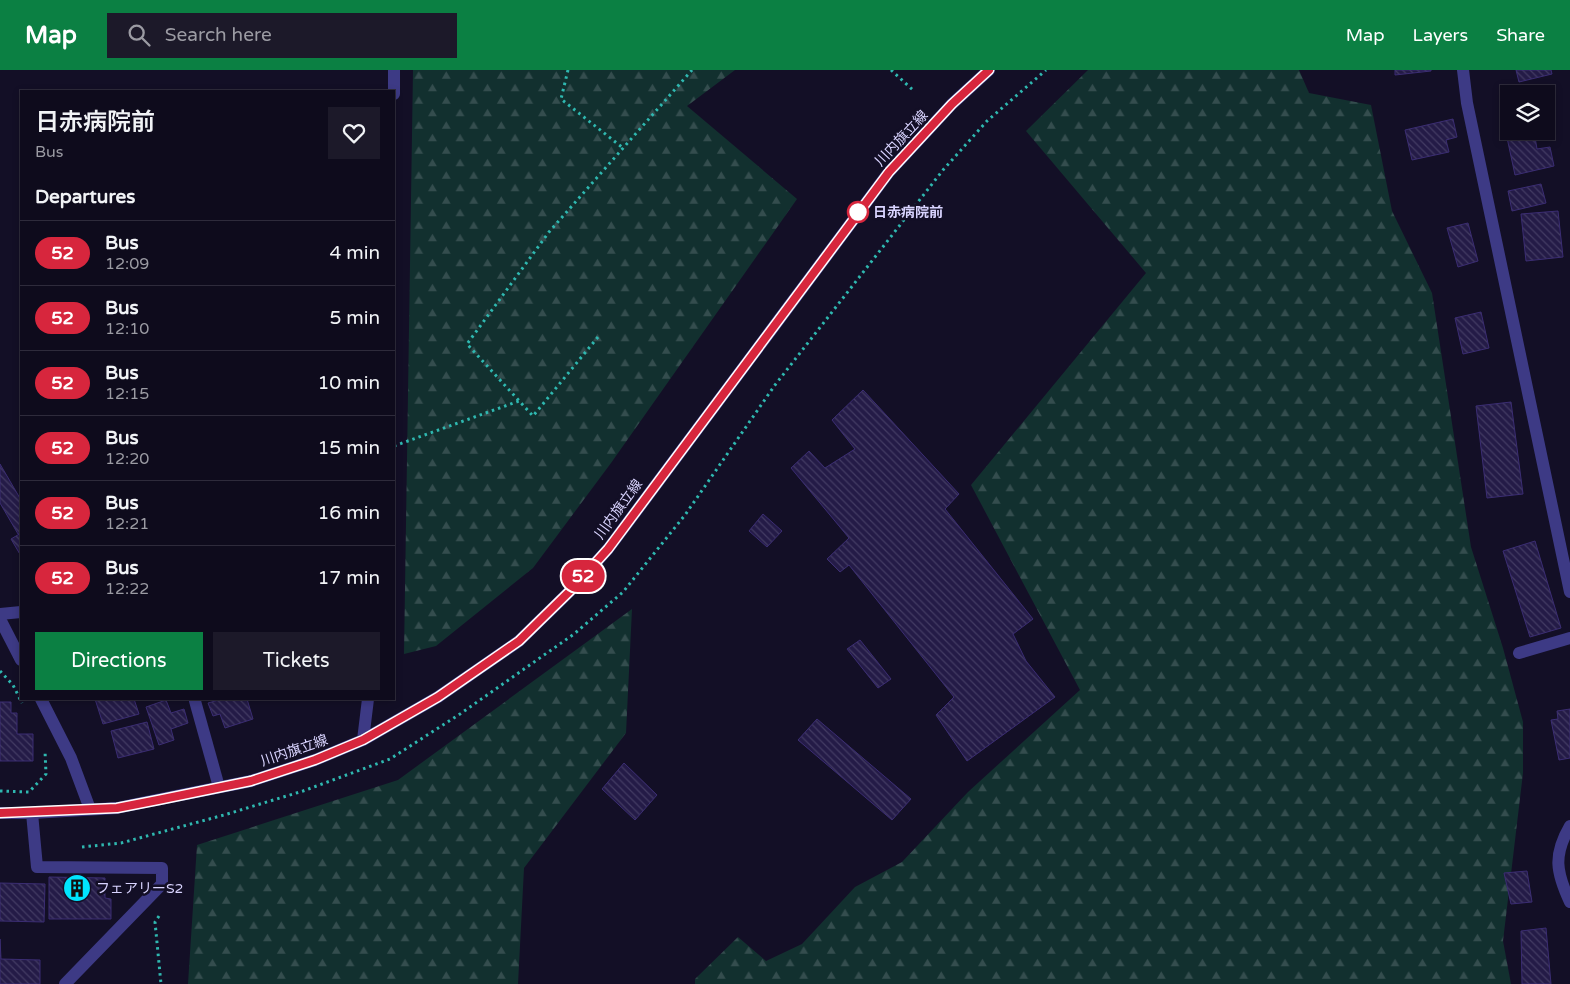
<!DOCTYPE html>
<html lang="en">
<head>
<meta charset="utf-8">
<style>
	:root { --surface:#0e0b1c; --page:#1c1929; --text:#f1f3f6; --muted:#9b9ba3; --line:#2e2b3b; --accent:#0b8043 }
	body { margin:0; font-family:"Varela Round","Noto Sans JP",sans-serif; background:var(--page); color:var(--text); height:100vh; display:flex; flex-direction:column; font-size:19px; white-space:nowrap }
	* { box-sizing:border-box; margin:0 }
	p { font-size:16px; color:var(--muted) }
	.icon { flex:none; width:28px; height:28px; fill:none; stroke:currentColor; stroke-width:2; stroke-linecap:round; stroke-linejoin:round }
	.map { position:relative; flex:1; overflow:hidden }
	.side { position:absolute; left:20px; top:20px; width:375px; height:610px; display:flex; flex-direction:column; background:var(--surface); border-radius:0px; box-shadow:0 2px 8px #0003,0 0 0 1px var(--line) }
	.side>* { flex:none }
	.badge { padding:0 10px; border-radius:16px; font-size:18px; line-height:32px }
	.tools { position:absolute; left:1500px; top:15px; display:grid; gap:10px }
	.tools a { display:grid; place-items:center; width:55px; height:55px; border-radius:0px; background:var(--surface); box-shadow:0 2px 8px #0003,0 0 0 1px var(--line); font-size:25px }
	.map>.badge { position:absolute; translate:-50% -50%; box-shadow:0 0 0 2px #fff }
	h2 { padding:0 15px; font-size:19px; line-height:45px }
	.round { display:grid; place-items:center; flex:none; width:52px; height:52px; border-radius:0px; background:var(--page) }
	.summary { display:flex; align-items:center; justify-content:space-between; height:85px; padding:0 15px }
	h1 { font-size:24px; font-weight:600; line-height:38px }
	.primary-button { display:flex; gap:10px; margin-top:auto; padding:10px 15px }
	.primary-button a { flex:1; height:58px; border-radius:0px; background:var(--accent); color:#fff; font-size:20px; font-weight:600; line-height:58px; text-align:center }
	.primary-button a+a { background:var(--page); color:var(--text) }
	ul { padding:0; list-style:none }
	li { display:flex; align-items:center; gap:15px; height:65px; padding:0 15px; border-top:1px solid var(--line) }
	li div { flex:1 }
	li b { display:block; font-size:19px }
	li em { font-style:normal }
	li .badge { min-width:55px; font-weight:700; text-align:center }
	header { display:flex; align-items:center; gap:30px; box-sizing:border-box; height:70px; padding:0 25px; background:var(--accent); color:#fff }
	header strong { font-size:24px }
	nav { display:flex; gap:28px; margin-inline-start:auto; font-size:18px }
	.search { width:350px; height:45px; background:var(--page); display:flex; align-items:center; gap:12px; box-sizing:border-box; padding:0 18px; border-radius:0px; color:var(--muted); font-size:19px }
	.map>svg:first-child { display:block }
</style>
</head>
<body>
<header>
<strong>Map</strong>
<div class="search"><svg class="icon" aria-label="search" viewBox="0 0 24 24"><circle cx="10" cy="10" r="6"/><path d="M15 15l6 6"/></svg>Search here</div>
<nav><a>Map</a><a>Layers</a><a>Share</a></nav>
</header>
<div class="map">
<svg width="1570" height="914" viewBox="0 0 1570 914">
	<defs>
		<pattern id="forest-firs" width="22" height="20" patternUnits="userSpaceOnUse" patternTransform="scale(1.25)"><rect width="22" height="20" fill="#12302f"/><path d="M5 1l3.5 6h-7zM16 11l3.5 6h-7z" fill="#344d4e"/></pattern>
		<pattern id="building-back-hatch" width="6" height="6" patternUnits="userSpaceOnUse" patternTransform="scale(1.25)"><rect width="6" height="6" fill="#241b47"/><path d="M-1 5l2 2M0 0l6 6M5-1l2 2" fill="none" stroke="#433b63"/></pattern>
	</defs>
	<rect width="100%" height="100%" fill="#130f26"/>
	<!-- forest -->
	<path fill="url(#forest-firs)" d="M413,0H735L687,36L797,129L611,393L533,498L436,576L404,584Z
		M1088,0H1299L1309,23L1371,35L1392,141L1432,223L1471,477L1503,578L1523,652V703L1503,871L1511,914H695V909L738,867L766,891L802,874L855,817L902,792L968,722L1080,620L971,415L1146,203L1026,61Z
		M632,539L626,663L524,798L518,914H188L197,775L398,710Z"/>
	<!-- building -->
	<path fill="url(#building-back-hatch)" stroke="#3b2d73" d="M1395,0H1431V1L1395,5Z
		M1516,0H1551L1552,4L1519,12Z
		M1509,48V61H1534L1537,79L1550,77L1554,96L1515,105L1503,49Z
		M1453,49L1457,67L1446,70L1449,82L1412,90L1405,60Z
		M1541,114L1546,133L1512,141L1508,121Z
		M1558,141L1563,187L1526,191L1521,144Z
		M1468,153L1478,191L1458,197L1447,158Z
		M1481,242L1489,278L1463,284L1455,248Z
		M863,320L959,424L945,439L1033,549L1013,564L1026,591L1055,627L967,691L936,645L954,627L849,495L840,502L827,489L849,468L791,398L809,381L825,398L855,379L832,350Z
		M1511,332L1523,424L1487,428L1476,336Z
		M0,394L21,430V463L18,464L0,433Z
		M763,444L782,461L767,477L749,461Z
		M21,463V486L11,469Z
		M1535,471L1561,558L1530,567L1503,481Z
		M860,570L891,609L878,618L847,579Z
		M95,629H134L139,644L103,654Z
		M222,629H247L253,649L225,658L220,644L213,646L208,633Z
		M166,630L171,643L184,639L188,653L171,659L174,670L159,675L146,637Z
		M0,632H11V643H17V664H33V691H0Z
		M1570,639V688L1559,690L1551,650L1558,649L1557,641Z
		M817,649L911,729L892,750L798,670Z
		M147,652L154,679L118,688L111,661Z
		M624,693L657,725L635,750L602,719Z
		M1527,801L1532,832L1511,834L1504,803Z
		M49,807L105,808V828L111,829V849H49Z
		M0,813L45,814L44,852L0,851Z
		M1546,858L1551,914H1522L1521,861Z
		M0,869L1,889L40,890V914H0Z"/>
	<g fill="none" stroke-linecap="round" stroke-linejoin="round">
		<!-- path -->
		<path stroke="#2fb8b0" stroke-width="3" stroke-dasharray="2.5 4" stroke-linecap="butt" d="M568,0L561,29L623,78
			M891,0L914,21
			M598,267L533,346L467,274L549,162L692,0
			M394,376L519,331
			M0,601L13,615L22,633
			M0,721L29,722L46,704L45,681
			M82,777L121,773L224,745L303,721L390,689L460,644L574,564L623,522L685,445L775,315L943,100L987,51L1046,0
			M159,846L155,852L161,914"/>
		<!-- service -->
		<path stroke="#3d3a85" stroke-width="12" d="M195,631L219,717"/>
		<!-- minor -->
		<path stroke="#3d3a85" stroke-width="12" d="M1463,0L1467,33L1570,522
			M0,544L21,542
			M0,549L21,590
			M1519,583L1570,568
			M41,629L71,688L90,739
			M32,743L37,797L162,798V814L65,914
			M1570,756C1553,785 1556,802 1570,832"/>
		<!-- tertiary -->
		<path stroke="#3d3a85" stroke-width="12" d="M394,24V0
			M363,670L368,629
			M0,743H32L117,738L141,733L251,711L315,690L363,670L438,627L519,571L570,521L608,479L889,102L952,34L989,0"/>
	</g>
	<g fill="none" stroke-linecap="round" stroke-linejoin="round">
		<!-- line casing -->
		<g stroke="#fff" stroke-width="11">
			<path id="line" d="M0,743L117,738L158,730L251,711L315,690L363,670L438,627L519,571L570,521L608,479L889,102L952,34L989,0"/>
		</g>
		<!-- line -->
		<use href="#line" stroke="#d7263d" stroke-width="8"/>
	</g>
	<!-- icons -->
	<defs>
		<g id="building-disc" transform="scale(1.4375)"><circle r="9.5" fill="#00e5ff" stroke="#130f26"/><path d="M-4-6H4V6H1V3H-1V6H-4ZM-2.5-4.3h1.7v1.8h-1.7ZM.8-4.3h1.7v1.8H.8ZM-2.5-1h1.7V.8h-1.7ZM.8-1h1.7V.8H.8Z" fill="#111"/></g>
	</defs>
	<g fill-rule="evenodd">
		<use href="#building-disc" x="77" y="818"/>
	</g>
	<!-- markers -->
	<circle fill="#fff" stroke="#d7263d" stroke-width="2.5" cx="858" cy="142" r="10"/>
	<g text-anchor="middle" stroke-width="5" stroke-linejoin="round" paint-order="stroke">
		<!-- street labels -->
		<g font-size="14" fill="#d9d4ff" stroke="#130f26">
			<text transform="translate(901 68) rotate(-47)" y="5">川内旗立線</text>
			<text transform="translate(618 439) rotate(-54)" y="5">川内旗立線</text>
			<text transform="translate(294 680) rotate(-19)" y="5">川内旗立線</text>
		</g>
		<!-- stop labels -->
		<g font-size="14" font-weight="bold" fill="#d9d4ff" stroke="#130f26" text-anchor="start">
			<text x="873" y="147">日赤病院前</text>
		</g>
		<!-- poi labels -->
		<g font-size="14" fill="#d9d4ff" stroke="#130f26" text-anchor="start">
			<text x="96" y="823">フェアリーS2</text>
		</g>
	</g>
</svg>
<div class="tools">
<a><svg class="icon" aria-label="layers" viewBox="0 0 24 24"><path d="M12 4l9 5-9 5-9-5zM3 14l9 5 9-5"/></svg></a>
</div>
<b class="badge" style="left:583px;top:506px;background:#d7263d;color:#fff">52</b>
<section class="side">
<div class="summary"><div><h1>日赤病院前</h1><p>Bus</p></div><a class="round"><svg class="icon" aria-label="heart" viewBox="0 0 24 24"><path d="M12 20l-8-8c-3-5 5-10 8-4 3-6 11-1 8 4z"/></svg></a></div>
<h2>Departures</h2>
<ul>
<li><span class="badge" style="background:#d7263d;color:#fff">52</span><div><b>Bus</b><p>12:09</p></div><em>4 min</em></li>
<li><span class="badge" style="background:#d7263d;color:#fff">52</span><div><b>Bus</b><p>12:10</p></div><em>5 min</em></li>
<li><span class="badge" style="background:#d7263d;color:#fff">52</span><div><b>Bus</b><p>12:15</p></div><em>10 min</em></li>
<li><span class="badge" style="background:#d7263d;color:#fff">52</span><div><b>Bus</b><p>12:20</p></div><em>15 min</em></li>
<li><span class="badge" style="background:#d7263d;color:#fff">52</span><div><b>Bus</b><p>12:21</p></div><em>16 min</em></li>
<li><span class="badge" style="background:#d7263d;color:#fff">52</span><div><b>Bus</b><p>12:22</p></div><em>17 min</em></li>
</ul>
<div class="primary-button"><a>Directions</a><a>Tickets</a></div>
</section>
</div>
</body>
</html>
